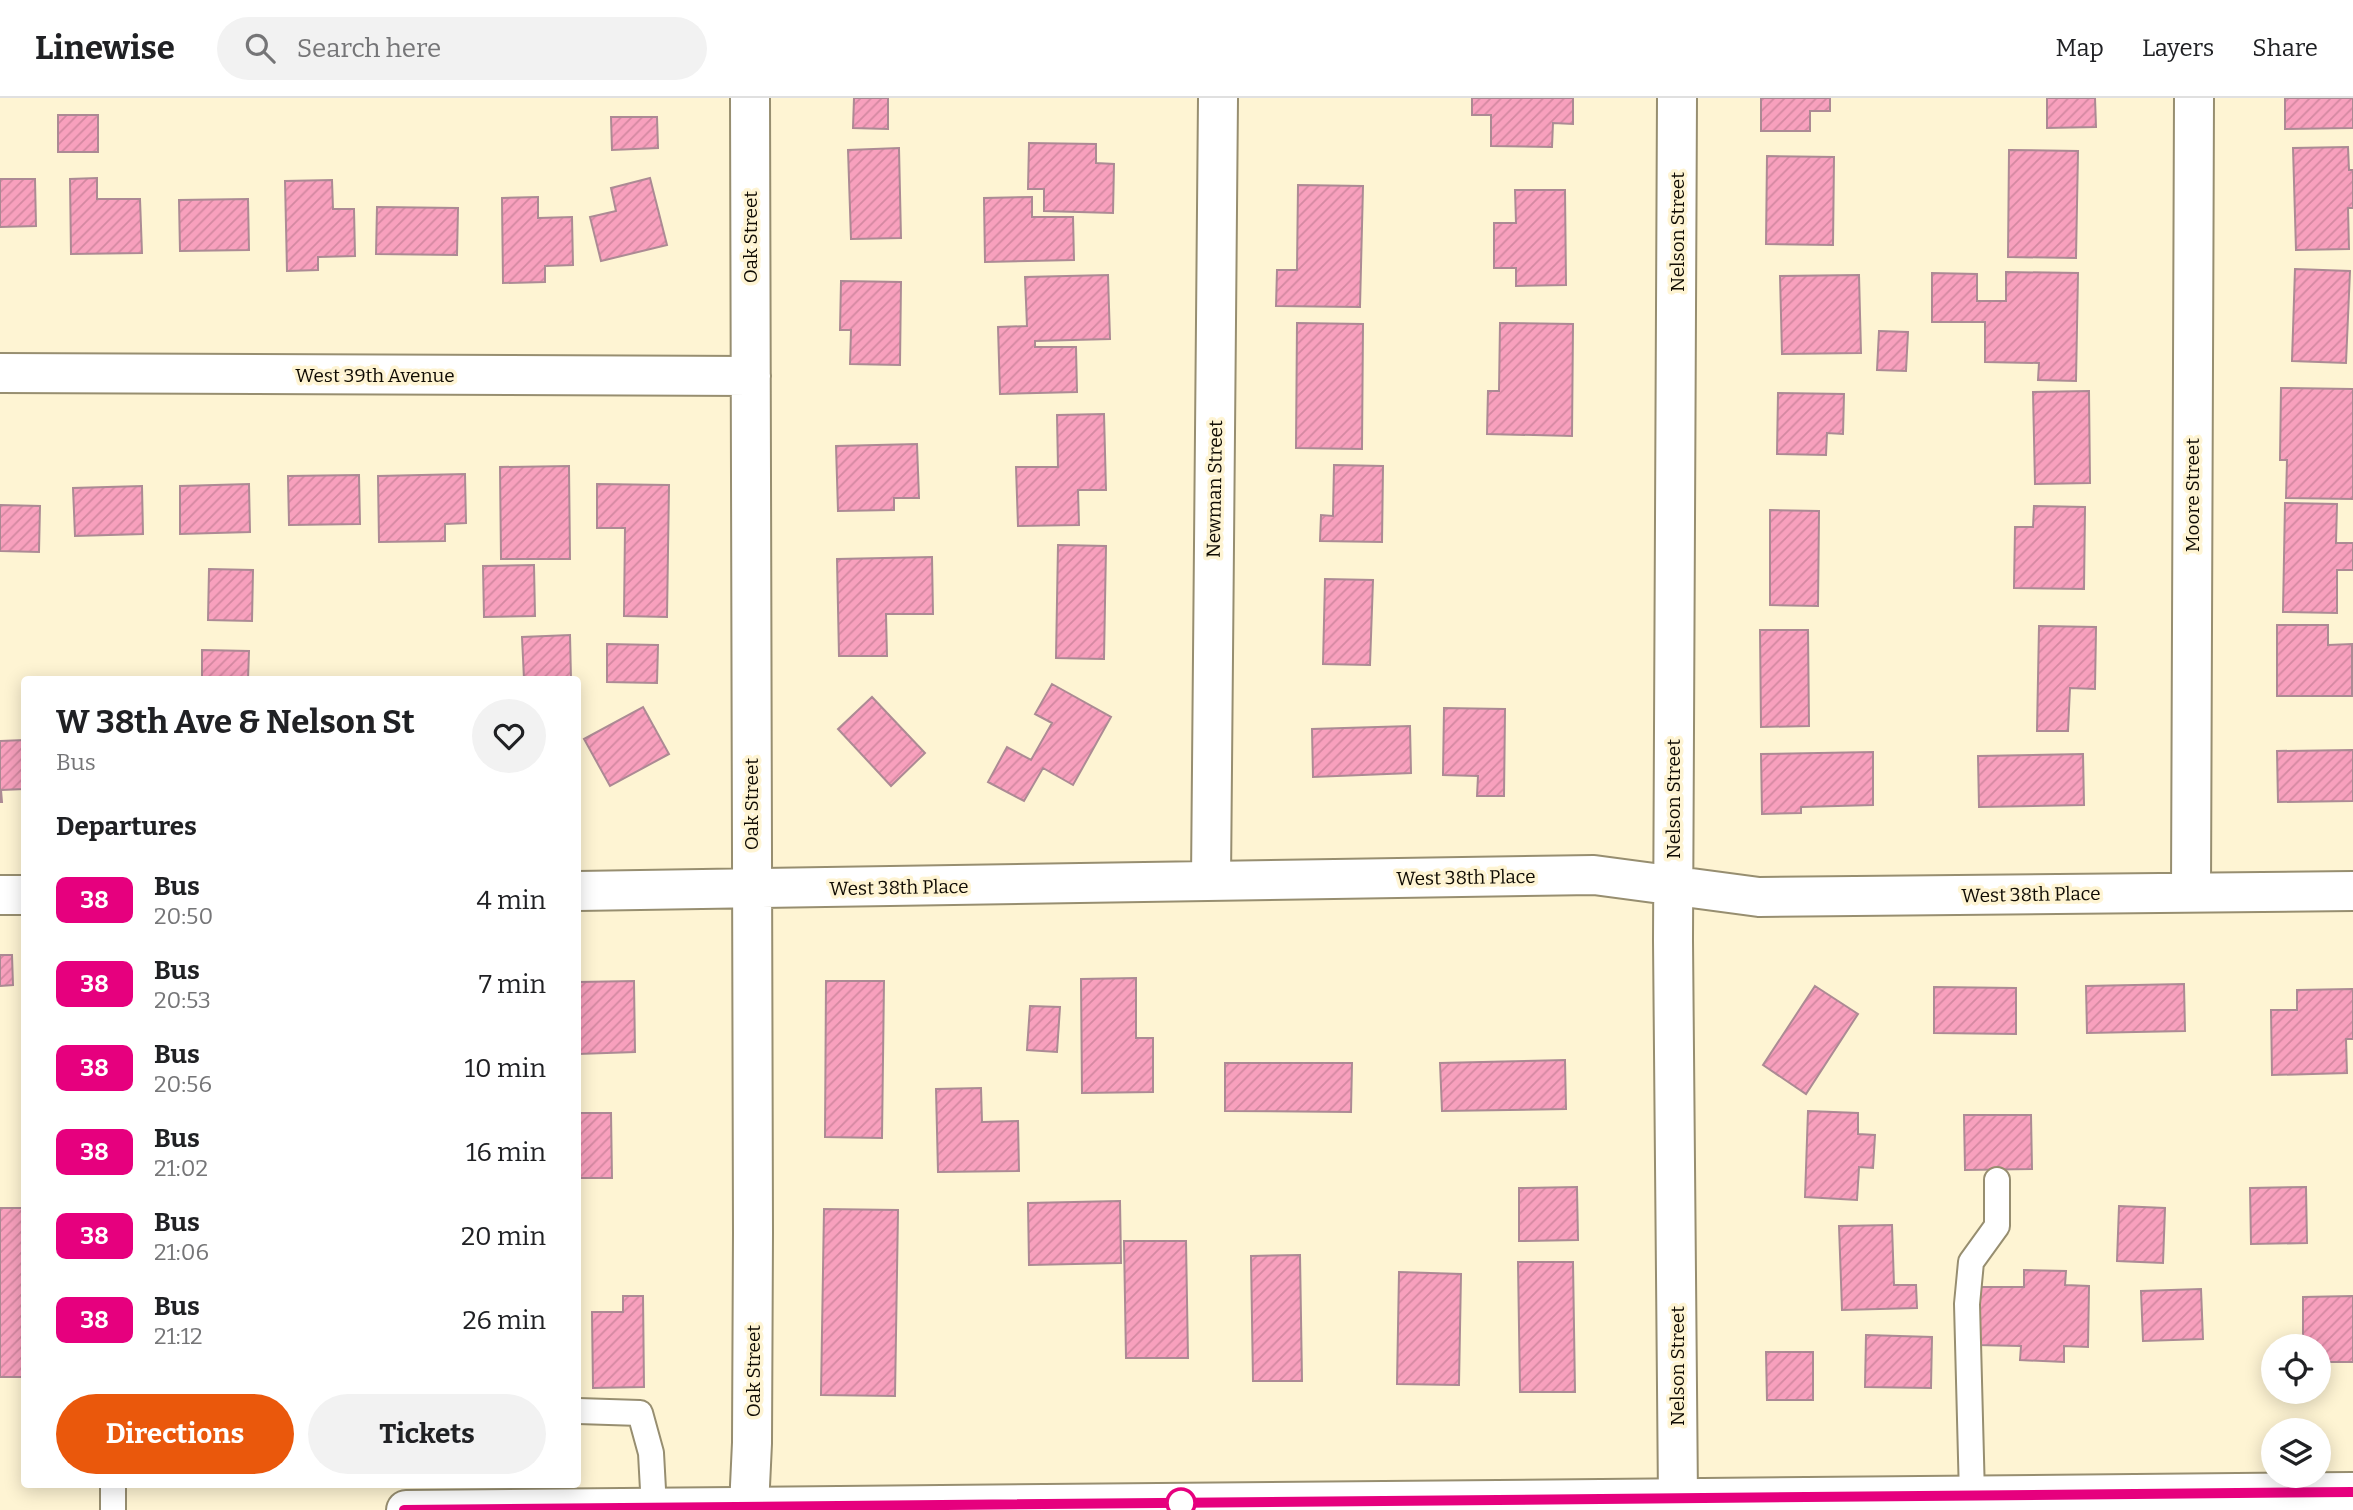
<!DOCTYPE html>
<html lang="en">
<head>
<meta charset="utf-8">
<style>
	:root { --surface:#fff; --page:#f2f2f2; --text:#202124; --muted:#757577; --line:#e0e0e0; --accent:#ea580c }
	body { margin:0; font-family:Bitter,serif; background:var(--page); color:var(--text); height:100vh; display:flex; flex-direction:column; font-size:26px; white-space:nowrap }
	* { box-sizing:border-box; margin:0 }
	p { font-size:23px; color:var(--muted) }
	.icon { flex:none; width:38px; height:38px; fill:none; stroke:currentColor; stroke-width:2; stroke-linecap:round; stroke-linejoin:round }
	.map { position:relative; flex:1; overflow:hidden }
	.details { position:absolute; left:21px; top:578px; width:560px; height:812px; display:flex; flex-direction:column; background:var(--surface); border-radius:7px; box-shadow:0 4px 18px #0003 }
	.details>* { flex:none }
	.badge { padding:0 14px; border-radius:10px; font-size:24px; line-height:46px }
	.tools { position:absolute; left:2261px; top:1236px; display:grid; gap:14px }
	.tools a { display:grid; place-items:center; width:70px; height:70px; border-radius:50%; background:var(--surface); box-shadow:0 4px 18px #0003; font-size:35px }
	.map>.badge { position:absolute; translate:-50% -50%; box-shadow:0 0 0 4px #fff }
	h2 { padding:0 35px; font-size:26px; line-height:63px }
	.round { display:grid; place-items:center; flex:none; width:74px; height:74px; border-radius:37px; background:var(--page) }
	.summary { display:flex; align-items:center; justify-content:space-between; height:119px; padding:0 35px }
	h1 { font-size:33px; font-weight:700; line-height:52px }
	.action { display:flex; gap:14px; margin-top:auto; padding:14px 35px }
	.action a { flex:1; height:80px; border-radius:42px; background:var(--accent); color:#fff; font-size:28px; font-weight:700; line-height:80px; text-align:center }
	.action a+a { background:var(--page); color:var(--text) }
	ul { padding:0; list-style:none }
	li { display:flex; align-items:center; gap:21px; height:84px; padding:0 35px }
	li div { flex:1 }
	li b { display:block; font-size:26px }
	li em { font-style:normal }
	li .badge { min-width:77px; font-weight:700; text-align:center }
	header { display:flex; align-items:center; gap:42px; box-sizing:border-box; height:98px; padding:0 35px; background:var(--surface); border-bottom:2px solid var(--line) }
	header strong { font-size:33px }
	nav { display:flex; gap:38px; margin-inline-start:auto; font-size:24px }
	.search { width:490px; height:63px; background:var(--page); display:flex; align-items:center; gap:18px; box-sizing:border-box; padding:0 24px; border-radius:38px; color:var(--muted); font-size:26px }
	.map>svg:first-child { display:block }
</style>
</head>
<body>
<header>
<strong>Linewise</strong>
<div class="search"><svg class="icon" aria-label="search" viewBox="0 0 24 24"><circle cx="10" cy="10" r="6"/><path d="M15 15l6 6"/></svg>Search here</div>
<nav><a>Map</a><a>Layers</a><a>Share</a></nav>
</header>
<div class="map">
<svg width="2353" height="1412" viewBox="0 0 2353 1412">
	<defs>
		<pattern id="building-hatch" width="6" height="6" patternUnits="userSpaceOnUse" patternTransform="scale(1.75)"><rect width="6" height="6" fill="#f8a0bd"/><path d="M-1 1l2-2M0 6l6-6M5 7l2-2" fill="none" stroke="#d388a1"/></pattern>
	</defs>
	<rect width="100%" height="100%" fill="#fef4d3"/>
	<!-- building -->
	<path fill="url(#building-hatch)" stroke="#ac8a94" stroke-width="2" d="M854,0H888V31L853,30Z
		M1472,0H1573V26L1553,25L1552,49L1491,48V17H1472Z
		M1761,0H1830V13H1810V33H1761Z
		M2047,0H2095L2096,29L2047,30Z
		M2285,0H2353V30L2285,31Z
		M58,17H98V54H58Z
		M611,19H657L658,50L612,52Z
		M1029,45L1096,46V65L1114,66L1113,115L1044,113V91H1028Z
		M2348,49L2349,72H2353V110H2348L2349,151L2296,152L2293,50Z
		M899,50L901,140L851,141L848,52Z
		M2009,52L2078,53L2076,160L2008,159Z
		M1767,58L1834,59L1833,147L1766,146Z
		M97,80V101H140L142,155L71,156L70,81Z
		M650,80L667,147L601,163L590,119L616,113L611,90Z
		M0,81H35L36,128L0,129Z
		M332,82L333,111H354L355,158L318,159V172L287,173L285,83Z
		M1298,87L1363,88L1360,209L1276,208L1277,172H1297Z
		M1515,92H1565L1566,187L1516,188V170H1494V125H1516Z
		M538,99V120L572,119L573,167L545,168V184L503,185L502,100Z
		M1032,99V119H1073L1074,162L985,164L984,100Z
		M248,101L249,152L180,153L179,102Z
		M377,109L458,110L457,157L376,156Z
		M2295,171L2350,173L2346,265L2292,263Z
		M2006,174L2078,175L2076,283L2038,282L2039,265L1985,264V224H1932V175L1977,176V203H2006Z
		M1108,177L1110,241L1035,243V249H1076L1077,294L1000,296L998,229L1027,228L1025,179Z
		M1859,177L1861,255L1782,256L1780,178Z
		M841,183L901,184L900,267L850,266L851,232H840Z
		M1297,225L1363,226L1362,351L1296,350Z
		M1500,225L1573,226L1572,338L1487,336L1488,293H1499Z
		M1879,233L1908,234L1906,273L1877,272Z
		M2281,290L2353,291V401L2286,400L2287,362H2280Z
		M2089,293L2090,385L2035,386L2033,294Z
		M1778,295L1844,296L1843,336L1827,335L1826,357L1777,356Z
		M1104,316L1106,392H1078L1079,427L1018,428L1016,369H1058L1057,317Z
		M917,346L919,400H894V412L838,413L836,348Z
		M1334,367L1383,368L1382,444L1320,443L1321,417L1333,418Z
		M569,368L570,461H501L500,369Z
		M465,376L466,425L445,426V443L379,444L378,378Z
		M359,377L360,426L289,427L288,378Z
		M249,386L250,434L180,436V388Z
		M597,386L669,387L667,519L624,518L625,430H597Z
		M142,388L143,436L75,438L73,390Z
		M2285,405L2337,406L2336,445H2353V472H2337V515L2283,514Z
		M0,407L40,408L39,454L0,453Z
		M2034,408L2085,409L2084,491L2014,490L2015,429H2033Z
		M1770,412L1819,413L1818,508L1770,507Z
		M1058,447L1106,448L1104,561L1056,560Z
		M932,459L933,516H886L887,558H839L837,461Z
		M534,467L535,518L484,519L483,468Z
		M209,471L253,472L252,523L208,522Z
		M1325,481L1373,482L1370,567L1323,566Z
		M2277,527H2328V547L2352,546V598H2277Z
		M2039,528L2096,529L2095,591L2070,590L2068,633H2037Z
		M1760,532H1808L1809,628L1761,629Z
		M570,537L571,581H524L522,539Z
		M607,546L658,547L657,585L607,584Z
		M202,552L249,553L248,581H202Z
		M1052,586L1111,619L1073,687L1043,670L1024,703L988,684L1007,649L1031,662L1052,625L1035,616Z
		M872,599L925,655L891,688L838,631Z
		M643,609L669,656L610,688L584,641Z
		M1444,610L1505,611L1504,698H1477L1478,678L1443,677Z
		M1410,628L1411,675L1313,679L1312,631Z
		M24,642V691L1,692L2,704H0V643Z
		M2353,652V703L2278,704L2277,653Z
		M1873,654V707L1801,709V715L1762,716L1761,656Z
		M2083,656L2084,707L1979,709L1978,658Z
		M0,857H12L13,887L0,888Z
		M1136,880V940H1153V994L1082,995L1081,881Z
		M634,883L635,954L578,956V884Z
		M826,883H884L882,1040L825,1039Z
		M2184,886L2185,933L2087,935L2086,888Z
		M1815,888L1858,916L1806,996L1763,967Z
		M1934,889L2016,890V936L1934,935Z
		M2353,891V941H2346L2347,975L2272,977L2271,912H2297V892Z
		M1030,908L1060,909L1057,954L1027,952Z
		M1565,962L1566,1011L1442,1013L1440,965Z
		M1225,965H1352L1351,1014L1225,1013Z
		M981,990L982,1024L1018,1023L1019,1073L938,1074L936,991Z
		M1808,1013L1858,1015V1036L1875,1037L1873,1070L1859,1069L1857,1102L1805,1099Z
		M578,1015H611L612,1080H578Z
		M1964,1017H2031L2032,1071L1965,1072Z
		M1577,1089L1578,1142L1519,1143V1090Z
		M2306,1089L2307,1145L2251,1146L2250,1090Z
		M1120,1103L1121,1165L1029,1167L1028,1105Z
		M2119,1108L2165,1110L2163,1165L2117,1163Z
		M0,1110H24V1279H0Z
		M824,1111L898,1112L895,1298L821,1297Z
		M1892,1127L1894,1187H1916L1917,1210L1842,1212L1839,1128Z
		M1124,1143H1186L1188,1260H1126Z
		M1300,1157L1302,1283H1253L1251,1158Z
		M1518,1164H1573L1575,1294H1520Z
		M2024,1172L2066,1173L2065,1187L2089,1188L2088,1249L2064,1248V1264L2020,1262L2021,1248L1977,1247L1979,1189H2024Z
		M1399,1174L1461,1176L1459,1287L1397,1286Z
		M2201,1191L2203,1241L2143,1243L2141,1193Z
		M623,1198H643L644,1289L593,1290L592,1214H623Z
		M2353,1198V1264H2319V1248H2303V1199Z
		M1866,1237L1932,1239L1931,1290L1865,1289Z
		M1766,1254H1813V1302H1767Z"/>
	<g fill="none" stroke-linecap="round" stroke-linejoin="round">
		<!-- lane casing -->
		<g stroke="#978e70" stroke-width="28">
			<path id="lane" d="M578,1313L640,1315L651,1355L654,1410
				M113,1386V1412
				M1972,1398L1967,1206L1971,1164L1997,1128V1082"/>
		</g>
		<!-- street casing -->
		<g stroke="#978e70" stroke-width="42">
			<path id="street" d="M1677,0L1673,842L1678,1401
				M0,275L751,278
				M1211,782L1218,0
				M578,793L1594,777L1759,799L2353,793
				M2191,794L2194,0
				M0,797H24
				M749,1409L752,1345L753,1134L750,0"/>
		</g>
		<!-- secondary casing -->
		<g stroke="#978e70" stroke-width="42">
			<path id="secondary" d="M406,1412L2353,1394"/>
		</g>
		<!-- lane -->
		<use href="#lane" stroke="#fff" stroke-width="24"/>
		<!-- street -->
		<use href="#street" stroke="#fff" stroke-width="38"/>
		<!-- secondary -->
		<use href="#secondary" stroke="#fff" stroke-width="38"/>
	</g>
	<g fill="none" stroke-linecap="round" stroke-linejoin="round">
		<!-- line casing -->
		<g stroke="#fff" stroke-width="16">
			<path id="line" d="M404,1412L2353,1394"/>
		</g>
		<!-- line -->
		<use href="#line" stroke="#e6007e" stroke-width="10"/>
	</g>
	<!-- markers -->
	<circle fill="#fff" stroke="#e6007e" stroke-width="3.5" cx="1181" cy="1405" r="14"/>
	<g text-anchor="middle" stroke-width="7" stroke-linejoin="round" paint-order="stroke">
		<!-- street labels -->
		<g font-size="19" fill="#0f0b03" stroke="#fef4d3">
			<text transform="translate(1677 134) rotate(-90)" y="7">Nelson Street</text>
			<text transform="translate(750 139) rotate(-90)" y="7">Oak Street</text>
			<text x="375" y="284">West 39th Avenue</text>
			<text transform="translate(1214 391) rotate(-89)" y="7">Newman Street</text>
			<text transform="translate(2192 397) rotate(-90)" y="7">Moore Street</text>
			<text transform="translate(1673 701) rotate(-90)" y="7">Nelson Street</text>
			<text transform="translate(751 706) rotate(-90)" y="7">Oak Street</text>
			<text transform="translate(1466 779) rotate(-1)" y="7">West 38th Place</text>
			<text transform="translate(899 789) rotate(-1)" y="7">West 38th Place</text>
			<text transform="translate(2031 796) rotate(-1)" y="7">West 38th Place</text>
			<text transform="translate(1677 1268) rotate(-90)" y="7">Nelson Street</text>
			<text transform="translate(753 1273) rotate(-90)" y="7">Oak Street</text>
		</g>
	</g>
</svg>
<div class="tools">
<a><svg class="icon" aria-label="locate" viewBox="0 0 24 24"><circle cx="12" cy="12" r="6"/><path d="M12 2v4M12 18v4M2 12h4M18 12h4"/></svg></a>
<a><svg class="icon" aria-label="layers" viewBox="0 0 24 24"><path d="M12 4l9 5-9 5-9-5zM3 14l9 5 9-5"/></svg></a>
</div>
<section class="details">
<div class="summary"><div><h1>W 38th Ave &amp; Nelson St</h1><p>Bus</p></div><a class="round"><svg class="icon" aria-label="heart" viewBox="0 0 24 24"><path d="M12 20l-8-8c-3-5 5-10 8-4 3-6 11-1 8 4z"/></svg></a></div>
<h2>Departures</h2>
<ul>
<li><span class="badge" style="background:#e6007e;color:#fff">38</span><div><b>Bus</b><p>20:50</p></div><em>4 min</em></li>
<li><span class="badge" style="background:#e6007e;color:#fff">38</span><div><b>Bus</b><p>20:53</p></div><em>7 min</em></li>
<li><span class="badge" style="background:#e6007e;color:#fff">38</span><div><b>Bus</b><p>20:56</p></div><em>10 min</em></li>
<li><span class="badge" style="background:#e6007e;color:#fff">38</span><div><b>Bus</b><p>21:02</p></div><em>16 min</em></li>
<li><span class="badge" style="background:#e6007e;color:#fff">38</span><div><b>Bus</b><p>21:06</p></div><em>20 min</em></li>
<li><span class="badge" style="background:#e6007e;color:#fff">38</span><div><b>Bus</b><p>21:12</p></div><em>26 min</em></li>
</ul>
<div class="action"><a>Directions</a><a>Tickets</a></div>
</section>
</div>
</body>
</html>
